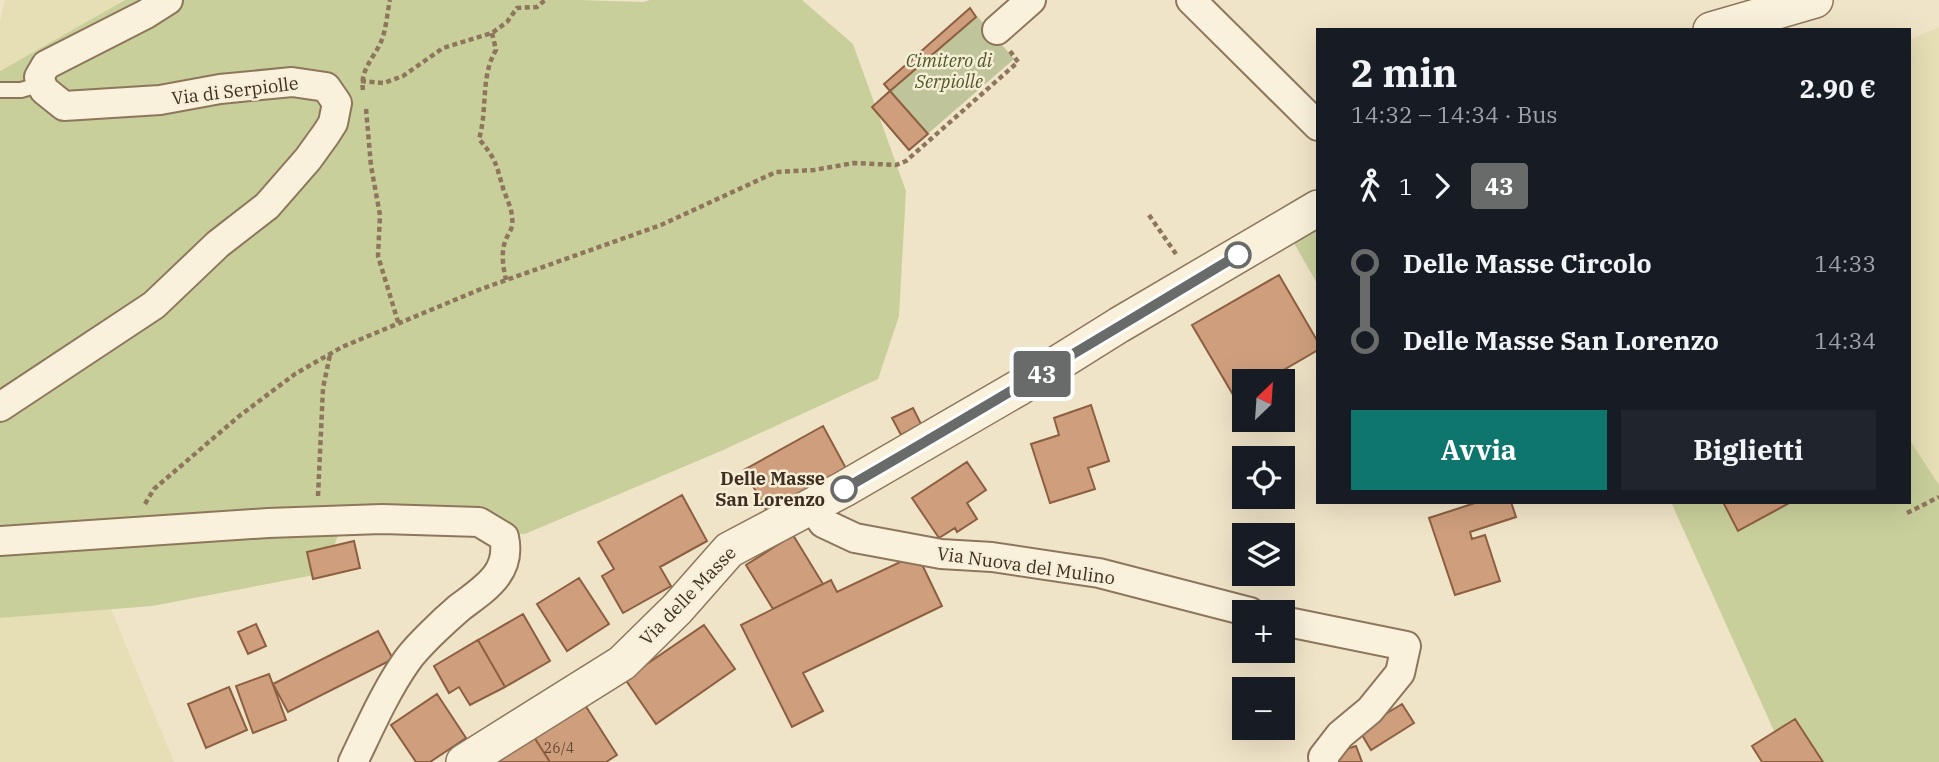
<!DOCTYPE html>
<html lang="it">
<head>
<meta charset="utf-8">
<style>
	:root { --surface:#171b24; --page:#20242c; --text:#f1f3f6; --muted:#9ea1a6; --accent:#0f766e }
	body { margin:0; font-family:"IBM Plex Serif",serif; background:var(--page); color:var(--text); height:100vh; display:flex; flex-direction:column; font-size:26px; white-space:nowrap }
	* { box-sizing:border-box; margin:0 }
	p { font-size:23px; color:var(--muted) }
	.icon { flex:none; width:38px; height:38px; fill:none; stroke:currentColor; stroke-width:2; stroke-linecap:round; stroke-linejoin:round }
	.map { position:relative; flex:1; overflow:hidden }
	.sheet { position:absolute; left:1316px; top:28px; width:595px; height:476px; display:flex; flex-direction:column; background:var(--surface); border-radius:0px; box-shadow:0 7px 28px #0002 }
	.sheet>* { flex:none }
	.badge { padding:0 14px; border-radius:5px; font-size:24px; line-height:46px }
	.needle { width:46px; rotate:25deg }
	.buttons { position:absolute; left:1232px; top:369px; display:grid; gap:14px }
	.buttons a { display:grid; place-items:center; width:63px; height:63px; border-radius:0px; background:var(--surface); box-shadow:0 7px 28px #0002; font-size:35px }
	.map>.badge { position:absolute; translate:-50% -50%; box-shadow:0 0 0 4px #fff }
	.legs { display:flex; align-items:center; gap:10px; height:77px; padding:0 35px; font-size:23px }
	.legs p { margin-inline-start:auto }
	.headline { display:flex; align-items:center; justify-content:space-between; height:119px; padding:0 35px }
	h1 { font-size:38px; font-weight:700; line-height:52px }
	.button { display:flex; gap:14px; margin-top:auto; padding:14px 35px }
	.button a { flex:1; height:80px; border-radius:0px; background:var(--accent); color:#fff; font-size:28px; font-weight:700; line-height:80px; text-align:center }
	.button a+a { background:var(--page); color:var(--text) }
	ul { padding:0 35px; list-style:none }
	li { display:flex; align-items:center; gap:24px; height:77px; font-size:26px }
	li i { display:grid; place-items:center; width:10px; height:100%; margin:0 9px; background:currentColor }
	li i::after { content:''; width:18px; height:18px; margin:-9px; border:5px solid; border-radius:50%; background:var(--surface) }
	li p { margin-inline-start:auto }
	li:first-child i { background:linear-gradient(#0000 50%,currentColor 0) }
	li:last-child i { background:linear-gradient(currentColor 50%,#0000 0) }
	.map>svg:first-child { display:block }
</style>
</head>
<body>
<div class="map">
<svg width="1939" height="762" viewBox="0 0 1939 762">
	<rect width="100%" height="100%" fill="#f0e4c8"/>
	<!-- farmland -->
	<path fill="#e6deb5" d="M5,0H125L0,71V21Z
		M1939,27V485L1909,439V40Z
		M111,609L174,762H0V618Z"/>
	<!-- green -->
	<path fill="#c9cf9b" d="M125,0H579L643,2L650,0H802L853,44L906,191L899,316L878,379L721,451L525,534L340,529L325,573L152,606L0,618V71Z
		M1318,223V285L1291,238Z
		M1909,439L1939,485V762H1788L1671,502H1909Z"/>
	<!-- cemetery -->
	<path fill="#bfc49a" d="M970,8L1014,59L909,150L872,107L890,91L884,84Z"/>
	<!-- building -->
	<path fill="#cf9f7d" stroke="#8d5f41" stroke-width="2" d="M970,8L976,17L890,91L884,84Z
		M890,91L928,134L909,150L872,107Z
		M1279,275L1318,342V350L1263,382H1244V392L1235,398L1192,325Z
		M1091,405L1109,461L1088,468L1095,489L1050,503L1031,444L1059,435L1054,418Z
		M913,408L921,424L901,435L892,418Z
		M823,426L848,472L769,515L744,470Z
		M967,462L986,490L967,503L977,519L957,532L955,528L939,538L912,498Z
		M682,495L707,541L660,567L671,586L623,613L602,576L614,569L598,542Z
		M1478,502H1511L1516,517L1470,532L1472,539L1485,535L1500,581L1455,595L1429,518Z
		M1723,502H1791L1738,531Z
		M793,535L823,584L773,609L746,565Z
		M354,541L360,568L313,579L307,552Z
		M917,554L942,606L803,673L823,711L792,727L741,625L831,580L837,592Z
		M579,578L609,624L567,651L537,604Z
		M523,614L550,661L505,687L478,640Z
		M256,624L266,646L248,654L238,632Z
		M704,625L735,669L656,724L625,679Z
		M378,631L393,659L288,712L273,684Z
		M478,640L505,687L470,705L459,687L449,693L434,666Z
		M269,674L286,720L253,733L236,686Z
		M229,687L247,730L206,748L188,704Z
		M437,694L466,738L430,762H416L391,725Z
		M1402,704L1414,723L1371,750L1359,730Z
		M585,705L617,755L606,762H550L534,737Z
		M1795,719L1823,762H1762L1752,746Z
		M534,737L550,762H494Z
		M1356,746L1362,762H1335L1333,753Z"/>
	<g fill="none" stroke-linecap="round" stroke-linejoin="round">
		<!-- service casing -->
		<g stroke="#8d765c" stroke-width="18">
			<path id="service" d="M0,90H21L42,84"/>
		</g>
		<!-- minor casing -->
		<g stroke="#8d765c" stroke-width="32">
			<path id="minor" d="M1191,0L1318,126
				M997,30L1031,0
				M0,407L154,305L218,244L267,206L308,159L326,134L333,123L337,103L326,87L292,82L220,89L160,100L64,106L44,90L39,77L46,65L146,14L168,0
				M812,506L823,523L855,538L941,554L992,557L1099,573L1250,612
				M0,541L268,523L382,519L479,522L504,537C512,573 484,589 459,608C445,620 416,647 406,662C385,692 369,729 353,762
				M1283,621L1406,646L1400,673L1370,710L1340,735L1323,757L1324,762"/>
		</g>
		<!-- tertiary casing -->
		<g stroke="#8d765c" stroke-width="38">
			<path id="tertiary" d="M1711,30L1815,0
				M464,762L622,663L677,609L729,550L844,489L1020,387L1119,325L1318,208"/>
		</g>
		<!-- path -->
		<path stroke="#8d765c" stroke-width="4.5" stroke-dasharray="5 3.5" stroke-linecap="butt" d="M492,33L496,50C480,77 488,109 479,139C496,159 496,164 503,188C507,200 514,212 512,226C511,231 507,236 505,241C501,255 503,266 506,280
			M361,81L384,83L403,76L443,48L492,33L507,22L517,8L537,7L545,0
			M363,90C360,71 372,60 380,44C386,32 387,14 390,0
			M366,109L371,166L380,215L378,256L399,325
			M1149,215L1176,254
			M318,496L323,388L330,355
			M145,504L154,489L238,417L295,374L342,347L481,289L661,225L776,172L814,170L854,163L896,165L906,161L1018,62L1010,51
			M1907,513L1939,497"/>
		<!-- service -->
		<use href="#service" stroke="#faf1dc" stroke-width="14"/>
		<!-- minor -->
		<use href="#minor" stroke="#faf1dc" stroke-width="28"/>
		<!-- tertiary -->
		<use href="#tertiary" stroke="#faf1dc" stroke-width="35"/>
	</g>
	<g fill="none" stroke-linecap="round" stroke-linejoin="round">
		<!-- line-1 casing -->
		<g stroke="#fff" stroke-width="16">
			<path id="line-1" d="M844,489C976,413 1107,334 1238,255"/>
		</g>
		<!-- line-1 -->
		<use href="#line-1" stroke="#696a6a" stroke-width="10"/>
	</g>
	<!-- markers -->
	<g fill="#fff" stroke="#696a6a" stroke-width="3.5">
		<circle cx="1238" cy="255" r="12"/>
		<circle cx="844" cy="489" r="12"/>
	</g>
	<g text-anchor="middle" stroke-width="5" stroke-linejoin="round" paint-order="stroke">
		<!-- number labels -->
		<g font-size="14" fill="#624a37">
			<text x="559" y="753">26/4</text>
		</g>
		<!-- park labels -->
		<g font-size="18" font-style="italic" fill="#4d5a26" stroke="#f7eed8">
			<text x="949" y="67">Cimitero di<tspan x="949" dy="21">Serpiolle</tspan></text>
		</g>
		<!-- street labels -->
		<g font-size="18" fill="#3d2e20" stroke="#f7eed8">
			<text transform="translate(235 91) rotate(-7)" y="6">Via di Serpiolle</text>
			<text transform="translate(1026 566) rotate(8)" y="6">Via Nuova del Mulino</text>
			<text transform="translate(688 596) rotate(-46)" y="6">Via delle Masse</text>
		</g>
		<!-- stop labels -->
		<g font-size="18" font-weight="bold" fill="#3d2e20" stroke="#f7eed8" text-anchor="end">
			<text x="825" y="485">Delle Masse<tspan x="825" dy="21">San Lorenzo</tspan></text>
		</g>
	</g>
</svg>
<div class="buttons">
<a><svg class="needle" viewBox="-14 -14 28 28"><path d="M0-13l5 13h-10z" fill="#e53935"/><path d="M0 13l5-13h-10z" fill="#9ea1a6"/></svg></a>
<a><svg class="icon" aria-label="locate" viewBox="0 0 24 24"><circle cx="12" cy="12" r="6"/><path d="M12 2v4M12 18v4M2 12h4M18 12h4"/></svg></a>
<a><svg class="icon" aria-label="layers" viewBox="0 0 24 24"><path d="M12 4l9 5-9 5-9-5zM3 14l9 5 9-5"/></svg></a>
<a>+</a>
<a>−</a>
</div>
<b class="badge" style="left:1042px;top:374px;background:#696a6a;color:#fff">43</b>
<section class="sheet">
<div class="headline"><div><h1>2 min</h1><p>14:32 – 14:34 · Bus</p></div><b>2.90 €</b></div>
<div class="legs"><svg class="icon" aria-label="walk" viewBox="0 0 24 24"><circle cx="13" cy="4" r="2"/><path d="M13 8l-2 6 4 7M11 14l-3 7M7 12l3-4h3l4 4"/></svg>1<svg class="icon" aria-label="forward" viewBox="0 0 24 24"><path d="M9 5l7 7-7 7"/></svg><b class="badge" style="background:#696a6a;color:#fff">43</b></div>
<ul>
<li><i style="color:#696a6a"></i><b>Delle Masse Circolo</b><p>14:33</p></li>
<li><i style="color:#696a6a"></i><b>Delle Masse San Lorenzo</b><p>14:34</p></li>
</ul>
<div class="button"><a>Avvia</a><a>Biglietti</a></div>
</section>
</div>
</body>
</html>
